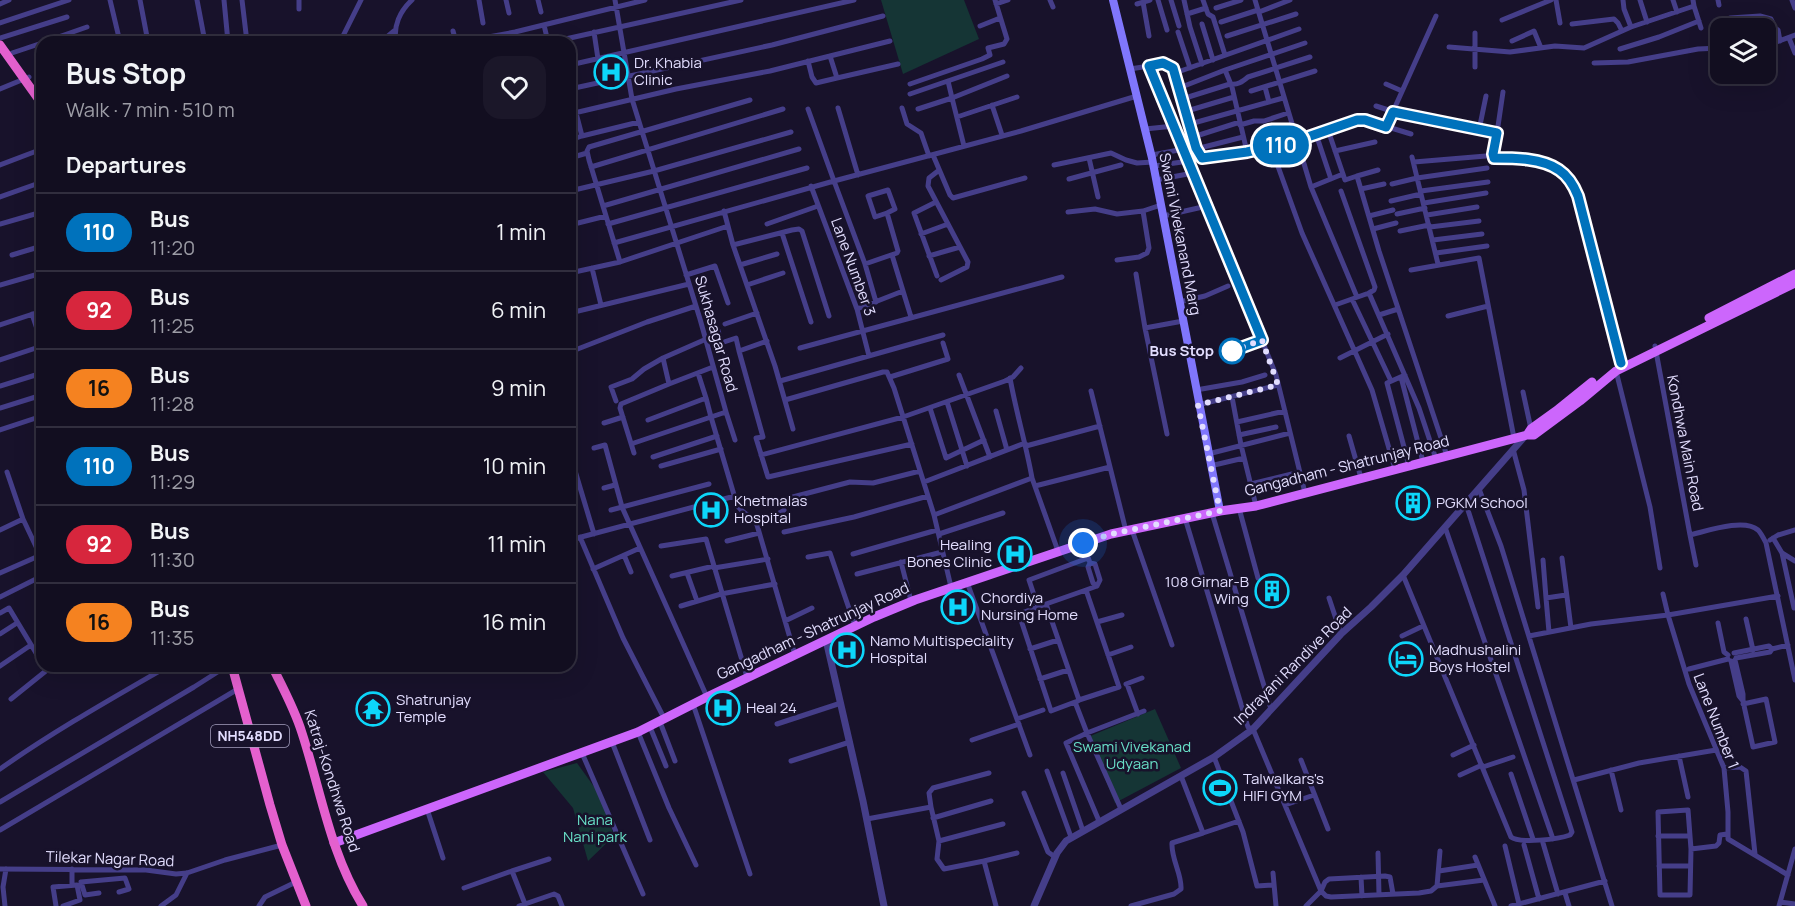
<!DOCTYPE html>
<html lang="en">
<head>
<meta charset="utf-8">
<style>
	:root { --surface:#120e20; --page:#1b1729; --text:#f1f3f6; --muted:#9c9ca5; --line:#312e3e }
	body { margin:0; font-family:Manrope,sans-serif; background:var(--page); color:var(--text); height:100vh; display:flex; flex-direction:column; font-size:22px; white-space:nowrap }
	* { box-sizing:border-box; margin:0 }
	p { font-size:20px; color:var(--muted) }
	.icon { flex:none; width:33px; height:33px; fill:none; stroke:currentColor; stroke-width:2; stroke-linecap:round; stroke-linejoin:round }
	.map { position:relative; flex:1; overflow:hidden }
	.side { position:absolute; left:36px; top:36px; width:540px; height:636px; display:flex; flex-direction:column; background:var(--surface); border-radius:18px; box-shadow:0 6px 24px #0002,0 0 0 2px var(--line) }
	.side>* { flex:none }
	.badge { padding:0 12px; border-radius:20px; font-size:21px; line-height:39px }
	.buttons { position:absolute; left:1710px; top:18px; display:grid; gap:12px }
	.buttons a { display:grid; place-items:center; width:66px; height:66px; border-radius:12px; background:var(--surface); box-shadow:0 6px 24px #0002,0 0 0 2px var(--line); font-size:30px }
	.you { position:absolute; width:30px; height:30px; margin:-15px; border:4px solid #fff; border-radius:50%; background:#1a73e8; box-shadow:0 0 0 9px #1a73e833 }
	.map>.badge { position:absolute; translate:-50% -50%; box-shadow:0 0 0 3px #fff }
	h2 { padding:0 30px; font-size:22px; line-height:54px }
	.round { display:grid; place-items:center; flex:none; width:63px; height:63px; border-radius:18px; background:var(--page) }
	.overview { display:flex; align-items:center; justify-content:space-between; height:102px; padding:0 30px }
	h1 { font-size:28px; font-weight:700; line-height:45px }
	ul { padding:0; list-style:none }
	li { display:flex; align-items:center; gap:18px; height:78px; padding:0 30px; border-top:2px solid var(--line) }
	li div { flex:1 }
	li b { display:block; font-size:22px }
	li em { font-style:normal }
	li .badge { min-width:66px; font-weight:700; text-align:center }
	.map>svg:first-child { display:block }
</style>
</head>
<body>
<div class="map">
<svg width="1795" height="906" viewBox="0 0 1795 906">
	<rect width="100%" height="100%" fill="#18122b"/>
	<!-- green -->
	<path fill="#153535" d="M881,0H964L979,39L903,74Z
		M1155,709L1181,768L1115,803L1088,737Z
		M577,763L600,795L614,836L588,861L573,808L543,772Z"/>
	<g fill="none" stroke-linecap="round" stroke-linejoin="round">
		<!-- minor -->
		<path stroke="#453e89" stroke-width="5" d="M110,0L120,42
			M140,0L148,42
			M197,0L205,42
			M224,0L228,42
			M242,0L247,42
			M299,0V9
			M479,0L483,23
			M506,0L509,13
			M538,0L541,12
			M615,0L632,99L700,319L726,412L711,417L737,505C742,514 752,515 757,525L795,655
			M1050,0L1053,7
			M1158,0L1167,30
			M1171,0L1179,26
			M1184,0L1190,27L1202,64
			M1203,0L1208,14L1213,17L1225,55
			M1255,0L1311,187L1357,297
			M1556,0L1560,23
			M1623,0L1624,9L1631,27
			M1640,0L1647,22
			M1673,0L1677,12
			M1718,0L1719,5
			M1792,0L1795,8
			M1143,2L1149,36
			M0,4L9,0
			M996,4L1008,0
			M1137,4L1150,0
			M1694,6L1701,28
			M1216,8L1241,0
			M1259,12L1290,0
			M1187,14L1206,8
			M1502,20L1551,0
			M1221,22L1258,10
			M0,23L69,0
			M1202,24L1213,60
			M1572,24L1614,19L1618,23L1622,31
			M544,25L548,42
			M980,26L1000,18
			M1728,28L1730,18L1760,16L1771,19L1775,28
			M453,31L456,42
			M1766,31L1775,28L1778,30L1780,41
			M594,32L598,59
			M1178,32L1190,68
			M1475,33V67
			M1715,34L1720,35
			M1227,36L1296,14
			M0,38L67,17
			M483,38L515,32L645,0
			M1789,38L1795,53
			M1512,41L1534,31L1541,48
			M44,42L87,27
			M340,42L361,0
			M381,42L394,31
			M396,42C393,26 400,11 412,0
			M552,42L741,0
			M1766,46L1795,35
			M1449,47L1510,52L1555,46L1584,48L1631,27L1694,6L1693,0
			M1620,49L1659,37L1699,21
			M12,53L42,43
			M830,56L837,78L898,64
			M808,61L812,77L816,83L837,78
			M1594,63L1628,62L1698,49L1720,48
			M570,65L854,0
			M1149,66L1163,63L1173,68L1197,151L1202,158L1247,152L1232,87L1225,70
			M1130,69L1149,66L1154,75L1276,375L1305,493
			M1175,73L1299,29
			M910,84L982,59L990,55L988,48L1004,44L1007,39L995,0
			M1386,84L1402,91
			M1265,87L1269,102
			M1179,88L1225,70L1305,43
			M0,89L29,77
			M570,89L772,45L883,16
			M1251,91L1315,71
			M910,94L1003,62
			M1182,99L1230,84C1238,85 1242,82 1248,77L1310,57
			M992,105L1002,135
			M1376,106L1413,118L1497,133L1493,154L1494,157C1513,158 1545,158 1561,171C1585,192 1586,227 1593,256C1601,292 1612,327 1621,363
			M838,108L858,175
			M902,108L907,124L921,133L929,156
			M918,109L952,98L948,81
			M1187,111L1234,97
			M570,114L676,89L770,71L890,41
			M957,117L1017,97
			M1190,124L1283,98
			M1240,125L1254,121H1264L1288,113
			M1386,127L1436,16
			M1145,129L1174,126
			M1328,130L1345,180L1357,176L1379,251L1447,456
			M1479,130L1486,96
			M1497,133L1503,92
			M1316,134L1331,179
			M582,136L639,122
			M1193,137L1240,122
			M570,140L582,136L576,113
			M964,146L952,98L1007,76
			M1271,147L1302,233L1372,390L1395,469
			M1196,149L1243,137
			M1335,151L1375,142
			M1247,152L1296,141L1357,120H1365L1411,134
			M933,155L950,195L953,198L1025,178
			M1152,155L1184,149
			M1412,157L1438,264
			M570,158L587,153
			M1089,158L1098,197
			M1414,162L1486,156
			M0,165L42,149
			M1054,165L1111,153L1126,160L1137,163L1153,162
			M1154,166L1189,161
			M591,167L783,109
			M938,171L929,178L928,186L968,262L967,267L941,280
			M1357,176L1378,170
			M1069,179L1121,165
			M1156,180L1193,173
			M1392,184L1417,178L1487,168
			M811,186L857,309L869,356
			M1311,187L1343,174
			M1361,189L1384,184
			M570,191L654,171L791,132
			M1341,191L1375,287L1374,290L1369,293L1419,408L1436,459
			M1421,191L1488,182
			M0,197L42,182
			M1391,201L1421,194
			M936,202L914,213L937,276
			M1424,203L1486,193
			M603,206L799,149
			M724,211L733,245L775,366L793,429
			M1068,212L1095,209L1117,214L1143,211
			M1397,214L1425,208
			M1427,215L1477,207
			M1163,216L1207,206
			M1369,216L1393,210
			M0,224L42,212
			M608,224L807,168
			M767,224L818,206
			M570,225L606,216
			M1430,227L1479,221
			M1373,229L1396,223
			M1400,231L1429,225
			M782,233L811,322
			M921,234L948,224
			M1433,240L1482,234
			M614,243L834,181L808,109
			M733,245L792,230L799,229L802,231L829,316
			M1436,253L1487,246
			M12,255L42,246
			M892,255L911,317
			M929,256L960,247
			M1117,260L1139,257L1147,253L1149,248L1143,211L1161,205
			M620,262L589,160L587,151L589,147L750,100
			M865,264L897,253L898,251L887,213L875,217L868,196L888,190L895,209L887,213
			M740,265L777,254
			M592,268L601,305
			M1411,270L1479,258L1514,438
			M570,273L620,262L728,226
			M1136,274L1145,328L1167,434
			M686,275L715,266L728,303
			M0,285L42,273
			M747,285L783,273
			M1352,299L1391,381
			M876,302L865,264L834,181L1021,131L1137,96
			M1179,302L1205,296L1228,286
			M1335,305L1369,293
			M857,309L903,291
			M570,313L689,284
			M32,314L38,332
			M1379,315L1398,309
			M1448,316L1488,306
			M725,324L757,313
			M0,325L42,311
			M1145,328L1183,321
			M718,330L721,343L736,338L739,351
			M767,341L739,351L763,437L756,438L768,477L912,444
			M721,343L727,362
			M1655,346L1690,535C1707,531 1744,518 1758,530C1761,533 1764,539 1766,543L1795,680
			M800,348L1062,277
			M1232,351L1262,340
			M570,352L647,322L696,306
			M1340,358L1388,334
			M0,360L42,346
			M1616,371L1650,507L1660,568
			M698,373L706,398
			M959,375L990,457
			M1405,375L1387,383L1409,466
			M890,377L948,359L943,343
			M1401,377L1423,462
			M1010,378C1016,412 1026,444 1032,478
			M780,381L943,335
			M669,384L713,367
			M0,386L42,373
			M1196,390L1242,382L1265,375
			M1091,391L1126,531
			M1523,392L1531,429
			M1232,397L1241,445L1256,506
			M785,400L883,372H887L894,388L934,515L951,587
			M616,401L611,387L632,379L644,369L663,358
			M947,402L967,466
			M1198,405L1278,385
			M0,408L42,395
			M930,408L946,458L984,440
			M996,411L1007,450
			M726,412L735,440
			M1237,422L1285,411
			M604,423L623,417
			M0,430L42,416
			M1239,435L1276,427
			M1349,436L1361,478
			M634,443L711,417L706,398L648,420
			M1026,446L1100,426
			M39,448L42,447
			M594,448L605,445L622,507L707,697
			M1513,449L1524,490L1538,607
			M634,453L620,408L621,404L669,384L663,358L704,340
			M570,454L594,534
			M1208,454L1290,433
			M761,455L903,417L1005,381L1013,377L1021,368
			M653,457L717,436
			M661,466L721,449
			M1210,466L1244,458
			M7,472L23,519L40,555
			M40,477L42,476
			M924,482L1025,443
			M1251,484L1300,472
			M1035,486L1110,467
			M604,488L615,485
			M1479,489L1501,546L1612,906
			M789,498L850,482L873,483L920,471
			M1239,508L1258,578
			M611,510L709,484
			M1212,513L1271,709
			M934,515L1032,478L1058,551
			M1185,518L1247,724L1248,727L1253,729L1321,891
			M754,519C764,517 777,517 784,510
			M1445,527L1553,839
			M0,530L23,519
			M1132,530L1172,645
			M784,532L854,517L928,496
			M939,534L1003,513
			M1690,535L1696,565
			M580,537L623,638L665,720
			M1773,538L1782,553L1794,608
			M570,540L735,496
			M1770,540L1778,535L1795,530
			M727,541L759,533
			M1083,543L1090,563L1088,567L1093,583L1097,586
			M661,546L706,539L747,677
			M1782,553L1795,561
			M853,554L937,530
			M624,555L631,572
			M808,557L830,553L855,626
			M1562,558L1571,628
			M1543,560L1546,598
			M901,562L911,601
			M1090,563L1095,564L1100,580L1097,586
			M714,568L768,559
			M593,569L640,548
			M0,573L41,555
			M687,573L697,601
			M857,574L942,552
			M1403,575L1511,837C1520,844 1559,839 1570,835L1572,832L1466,504
			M672,576L714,566
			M967,582L1030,755
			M1086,590L1046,604L1079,700L1119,687L1086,590L1097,586
			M1663,594L1668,615L1689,684L1724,768L1728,812V839L1788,875
			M0,597L42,576
			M1329,598L1341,634
			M1046,604L1019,614L1051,711L1075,702
			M681,606L721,594L775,584
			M1038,607L1029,580L1088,558
			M0,613L9,608L42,663
			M1746,619L1753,650
			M785,621L812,608
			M1097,622L1122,615
			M1718,623L1724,652L1728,655
			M1549,632L1546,598L1566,595
			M0,634L17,623
			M1402,636L1423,626
			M1529,636L1591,624L1668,615L1778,596
			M1030,649L1058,640
			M1734,653L1769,646L1772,649
			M1108,655L1131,647
			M1736,658L1770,652L1772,649L1788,645
			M1735,660L1743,694V701L1753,747L1775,742L1766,699L1743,704
			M1731,661L1739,696L1743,701
			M0,666L31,645
			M1689,669L1728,659
			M1040,679L1068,670
			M1126,684L1142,678
			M1127,684L1138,714
			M11,699L52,666
			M1078,701L1075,702L1087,733L1121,809
			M693,704L750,874
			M1017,719L1043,710
			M660,722L675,761
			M777,724L841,703
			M650,727L666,766
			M638,732L669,808L696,865
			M972,740L1019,724
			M612,742L650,840
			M582,753L643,894
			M1453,755L1474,745
			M1679,756L1688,797
			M1214,757L1243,832L1257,886L1274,885
			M1301,760L1328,829
			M791,761L850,742
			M1483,767L1513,757
			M1724,768L1740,767L1746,771L1755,854
			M0,769C54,731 111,699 168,666
			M1611,770L1621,810
			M1047,771L1071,837
			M1063,773L1083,831
			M1511,774L1533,839
			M1460,775L1482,765
			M1574,780L1639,763L1716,750
			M1024,793L1048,852L1055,857
			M0,802L194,687L227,666
			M1285,805L1314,795
			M931,807L929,793L933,788L989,773
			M427,809L443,858
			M933,818L991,801
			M867,819L931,807L939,841L1003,824
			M1099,821L1066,743L1087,733L1144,711
			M0,830L238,689
			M1203,833L1239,821
			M1658,836H1690L1691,849
			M1690,836L1688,810L1658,812L1660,895H1690L1691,849L1716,846L1719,843L1720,835L1727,834
			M939,841L937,859L944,869L984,861L996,906
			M1543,843L1558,894
			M1524,845L1539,899
			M1505,846L1519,904
			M1378,853L1379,895
			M1475,857L1495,906
			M984,861L1017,853
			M1659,866H1690
			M0,869L146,870L176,874L187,873L225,860L282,845
			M72,869V885
			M512,871L549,859
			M1439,871L1478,865
			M1273,873L1276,906
			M1361,877L1362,896
			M1437,886L1440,851
			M464,888L512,871L525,904
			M1321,891L1325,882L1329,879L1385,876L1390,877L1393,894
			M99,893L85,895L81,882L125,878L129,889L119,892
			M1565,893L1569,906
			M1780,902L1795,904
			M5,906L3,887L6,869
			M56,906L53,887L77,885L80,900L63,906
			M161,906L176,895L187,873
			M259,906L265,897L298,881
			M519,906L554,894L558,896L562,906
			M1131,906L1174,894L1181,889C1182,874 1171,859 1172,843L1203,833L1181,776
			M1306,906L1321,891L1326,896L1331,897L1419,893L1431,891L1437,886L1484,880
			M1511,906L1605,881
			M1779,906L1795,849"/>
		<!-- tertiary -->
		<path stroke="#453e89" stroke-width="7" d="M826,640L863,801L884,906
			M1034,906L1057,853L1066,841L1214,757L1253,729L1341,634L1371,607L1403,575L1526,435"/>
		<!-- secondary -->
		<path stroke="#8076fc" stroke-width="8" d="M1113,0L1152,158L1220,511"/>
		<!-- primary -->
		<path stroke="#cc66fc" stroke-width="9" d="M1709,318L1795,274
			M1527,435L1531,429L1556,411L1592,382
			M334,843L638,732L707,697L874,617L915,600L1111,534L1220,511L1256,506L1527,435H1534L1580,401L1616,371L1795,283"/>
		<!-- trunk -->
		<path stroke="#e460ce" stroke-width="9" d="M0,45L42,104
			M232,666L270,805L282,845L306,906
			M272,666C283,688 295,710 302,733C321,791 330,853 363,906"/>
	</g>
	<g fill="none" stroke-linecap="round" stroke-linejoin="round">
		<!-- line casing -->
		<g stroke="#fff" stroke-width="14">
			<path id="line" d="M1232,351L1262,340L1149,66L1163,63L1173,68L1196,148L1202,158L1247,152L1296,141L1357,120H1365L1386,127L1393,112L1497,133L1493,154L1494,158C1514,158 1542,158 1559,170C1568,176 1574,186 1578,196L1621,363"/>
		</g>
		<!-- line -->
		<use href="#line" stroke="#0072bc" stroke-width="9"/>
		<!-- walk -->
		<path stroke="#e2ddfe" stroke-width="6" stroke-dasharray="0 10.8" d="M1083,543L1111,534L1220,511L1198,405L1278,385L1262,340L1232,351"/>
	</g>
	<!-- icons -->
	<defs>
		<g id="hospital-ring" transform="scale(1.725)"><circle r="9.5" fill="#18122b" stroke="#0dd6fa" stroke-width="1.5"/><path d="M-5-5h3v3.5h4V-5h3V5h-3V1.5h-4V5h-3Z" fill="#0dd6fa"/></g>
		<g id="building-ring" transform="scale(1.725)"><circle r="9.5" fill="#18122b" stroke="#0dd6fa" stroke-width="1.5"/><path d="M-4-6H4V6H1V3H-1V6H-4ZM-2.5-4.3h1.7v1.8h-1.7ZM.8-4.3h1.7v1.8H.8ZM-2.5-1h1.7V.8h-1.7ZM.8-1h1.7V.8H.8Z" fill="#0dd6fa"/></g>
		<g id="hotel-ring" transform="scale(1.725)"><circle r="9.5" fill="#18122b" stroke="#0dd6fa" stroke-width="1.5"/><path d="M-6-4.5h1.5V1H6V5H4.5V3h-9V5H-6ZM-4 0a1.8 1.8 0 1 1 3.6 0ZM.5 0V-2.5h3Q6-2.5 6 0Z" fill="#0dd6fa"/></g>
		<g id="temple-ring" transform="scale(1.725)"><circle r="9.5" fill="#18122b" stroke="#0dd6fa" stroke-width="1.5"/><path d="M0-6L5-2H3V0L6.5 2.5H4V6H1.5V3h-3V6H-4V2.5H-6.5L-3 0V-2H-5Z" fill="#0dd6fa"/></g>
		<g id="stadium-ring" transform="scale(1.725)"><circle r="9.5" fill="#18122b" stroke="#0dd6fa" stroke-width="1.5"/><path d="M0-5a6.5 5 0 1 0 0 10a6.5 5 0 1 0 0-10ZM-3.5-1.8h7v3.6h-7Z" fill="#0dd6fa"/></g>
	</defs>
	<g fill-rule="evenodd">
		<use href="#hospital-ring" x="611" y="72"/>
		<use href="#building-ring" x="1413" y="503"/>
		<use href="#hospital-ring" x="711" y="510"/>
		<use href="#hospital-ring" x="1015" y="554"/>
		<use href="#building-ring" x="1272" y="591"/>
		<use href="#hospital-ring" x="958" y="607"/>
		<use href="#hospital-ring" x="847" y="650"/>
		<use href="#hotel-ring" x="1406" y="659"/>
		<use href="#hospital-ring" x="723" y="708"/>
		<use href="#temple-ring" x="373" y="709"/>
		<use href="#stadium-ring" x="1220" y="788"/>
	</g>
	<!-- markers -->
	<circle fill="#fff" stroke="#0072bc" stroke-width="3" cx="1232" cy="351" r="12"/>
	<g text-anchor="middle" stroke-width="5" stroke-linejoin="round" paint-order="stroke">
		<!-- shield labels -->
		<rect fill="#18122b" stroke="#a5a0bf" stroke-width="1.5" x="211" y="725" width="78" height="22" rx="4.5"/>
		<g font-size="14" font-weight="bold" fill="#e2ddfe">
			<text x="250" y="741">NH548DD</text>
		</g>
		<!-- poi labels -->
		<g font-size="15" fill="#e2ddfe" stroke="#18122b" text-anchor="start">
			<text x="634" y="68">Dr. Khabia<tspan x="634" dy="17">Clinic</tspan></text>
			<text x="734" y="506">Khetmalas<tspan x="734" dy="17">Hospital</tspan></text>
			<text x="1436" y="508">PGKM School</text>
			<text x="992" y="550" text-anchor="end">Healing<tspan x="992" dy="17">Bones Clinic</tspan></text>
			<text x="1249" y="587" text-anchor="end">108 Girnar-B<tspan x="1249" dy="17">Wing</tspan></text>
			<text x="981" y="603">Chordiya<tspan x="981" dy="17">Nursing Home</tspan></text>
			<text x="870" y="646">Namo Multispeciality<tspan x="870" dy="17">Hospital</tspan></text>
			<text x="1429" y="655">Madhushalini<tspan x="1429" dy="17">Boys Hostel</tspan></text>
			<text x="396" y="705">Shatrunjay<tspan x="396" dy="17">Temple</tspan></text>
			<text x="746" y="713">Heal 24</text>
			<text x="1243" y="784">Talwalkars's<tspan x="1243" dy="17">HIFI GYM</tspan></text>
		</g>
		<!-- street labels -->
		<g font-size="15" fill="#e2ddfe" stroke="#18122b">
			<text transform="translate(1180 234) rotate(79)" y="5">Swami Vivekanand Marg</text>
			<text transform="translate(853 267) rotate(70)" y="5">Lane Number 3</text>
			<text transform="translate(716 334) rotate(74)" y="5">Sukhasagar Road</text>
			<text transform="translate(1685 443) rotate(79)" y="5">Kondhwa Main Road</text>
			<text transform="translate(1347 466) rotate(-14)" y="5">Gangadham - Shatrunjay Road</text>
			<text transform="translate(813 631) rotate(-25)" y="5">Gangadham - Shatrunjay Road</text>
			<text transform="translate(1293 666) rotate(-45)" y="5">Indrayani Randive Road</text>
			<text transform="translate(1716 721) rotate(69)" y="5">Lane Number 1</text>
			<text transform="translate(332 781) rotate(72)" y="5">Katraj-Kondhwa Road</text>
			<text transform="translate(110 859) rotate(2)" y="5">Tilekar Nagar Road</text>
		</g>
		<!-- stop labels -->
		<g font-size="15" font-weight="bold" fill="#e2ddfe" stroke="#18122b" text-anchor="end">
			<text x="1214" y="356">Bus Stop</text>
		</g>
		<!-- park labels -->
		<g font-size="15" fill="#68dfc7" stroke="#18122b">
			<text x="1132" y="752">Swami Vivekanad<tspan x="1132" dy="17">Udyaan</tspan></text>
			<text x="595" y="825">Nana<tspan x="595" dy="17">Nani park</tspan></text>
		</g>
	</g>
</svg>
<div class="buttons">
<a><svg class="icon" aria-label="layers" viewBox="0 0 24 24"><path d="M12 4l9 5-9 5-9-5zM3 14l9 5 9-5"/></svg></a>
</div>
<div class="you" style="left:1083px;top:543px"></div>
<b class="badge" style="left:1281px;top:145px;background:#0072bc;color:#fff">110</b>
<section class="side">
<div class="overview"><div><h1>Bus Stop</h1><p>Walk · 7 min · 510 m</p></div><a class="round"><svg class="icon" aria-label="heart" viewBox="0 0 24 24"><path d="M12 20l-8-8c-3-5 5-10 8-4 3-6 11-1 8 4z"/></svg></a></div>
<h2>Departures</h2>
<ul>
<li><span class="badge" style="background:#0072bc;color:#fff">110</span><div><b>Bus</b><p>11:20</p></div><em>1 min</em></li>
<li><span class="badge" style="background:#d7263d;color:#fff">92</span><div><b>Bus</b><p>11:25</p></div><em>6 min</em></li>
<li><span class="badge" style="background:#f58220;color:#111">16</span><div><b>Bus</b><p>11:28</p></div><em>9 min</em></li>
<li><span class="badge" style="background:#0072bc;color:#fff">110</span><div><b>Bus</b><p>11:29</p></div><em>10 min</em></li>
<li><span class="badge" style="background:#d7263d;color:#fff">92</span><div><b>Bus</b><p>11:30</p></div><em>11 min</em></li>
<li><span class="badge" style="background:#f58220;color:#111">16</span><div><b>Bus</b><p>11:35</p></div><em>16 min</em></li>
</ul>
</section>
</div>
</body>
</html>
